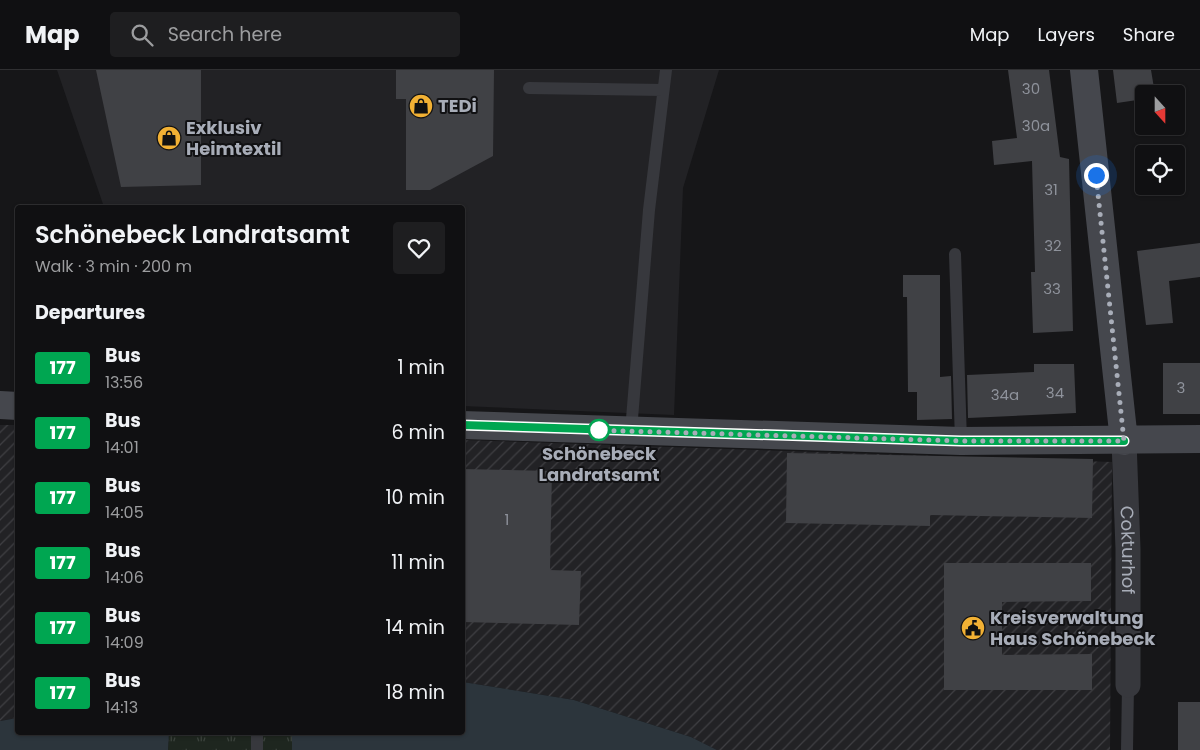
<!DOCTYPE html>
<html lang="en">
<head>
<meta charset="utf-8">
<style>
	:root { --surface:#101012; --page:#1e1e20; --text:#f1f3f6; --muted:#9c9d9f; --line:#303032 }
	body { margin:0; font-family:Poppins,sans-serif; background:var(--page); color:var(--text); height:100vh; display:flex; flex-direction:column; font-size:19px; white-space:nowrap }
	* { box-sizing:border-box; margin:0 }
	p { font-size:16px; color:var(--muted) }
	.icon { flex:none; width:28px; height:28px; fill:none; stroke:currentColor; stroke-width:2; stroke-linecap:round; stroke-linejoin:round }
	.map { position:relative; flex:1; overflow:hidden }
	.panel { position:absolute; left:15px; top:135px; width:450px; height:530px; display:flex; flex-direction:column; background:var(--surface); border-radius:5px; box-shadow:0 1px 4px #0004,0 0 0 1px var(--line) }
	.panel>* { flex:none }
	.badge { padding:0 10px; border-radius:4px; font-size:18px; line-height:32px }
	.needle { width:32px; rotate:159deg }
	.buttons { position:absolute; left:1135px; top:15px; display:grid; gap:10px }
	.buttons a { display:grid; place-items:center; width:50px; height:50px; border-radius:5px; background:var(--surface); box-shadow:0 1px 4px #0004,0 0 0 1px var(--line); font-size:25px }
	.you { position:absolute; width:25px; height:25px; margin:-12px; border:4px solid #fff; border-radius:50%; background:#1a73e8; box-shadow:0 0 0 8px #1a73e833 }
	.map>.badge { position:absolute; translate:-50% -50%; box-shadow:0 0 0 2px #fff }
	h2 { padding:0 20px; font-size:19px; line-height:45px }
	.round { display:grid; place-items:center; flex:none; width:52px; height:52px; border-radius:5px; background:var(--page) }
	.headline { display:flex; align-items:center; justify-content:space-between; height:85px; padding:0 20px }
	h1 { font-size:24px; font-weight:600; line-height:38px }
	ul { padding:0; list-style:none }
	li { display:flex; align-items:center; gap:15px; height:65px; padding:0 20px }
	li div { flex:1 }
	li b { display:block; font-size:19px }
	li em { font-style:normal }
	li .badge { min-width:55px; font-weight:700; text-align:center }
	header { display:flex; align-items:center; gap:30px; box-sizing:border-box; height:70px; padding:0 25px; background:var(--surface); border-bottom:1px solid var(--line) }
	header strong { font-size:24px }
	nav { display:flex; gap:28px; margin-inline-start:auto; font-size:18px }
	.search { width:350px; height:45px; background:var(--page); display:flex; align-items:center; gap:12px; box-sizing:border-box; padding:0 18px; border-radius:5px; color:var(--muted); font-size:19px }
	.map>svg:first-child { display:block }
</style>
</head>
<body>
<header>
<strong>Map</strong>
<div class="search"><svg class="icon" aria-label="search" viewBox="0 0 24 24"><circle cx="10" cy="10" r="6"/><path d="M15 15l6 6"/></svg>Search here</div>
<nav><a>Map</a><a>Layers</a><a>Share</a></nav>
</header>
<div class="map">
<svg width="1200" height="680" viewBox="0 0 1200 680">
	<defs>
		<pattern id="industrial-furrows" width="10" height="10" patternUnits="userSpaceOnUse" patternTransform="scale(1.25)"><rect width="10" height="10" fill="#222225"/><path d="M-1 1l2-2M0 10L10 0M9 11l2-2" fill="none" stroke="#3f3f43"/></pattern>
		<pattern id="grass-tufts" width="24" height="20" patternUnits="userSpaceOnUse" patternTransform="scale(1.25)"><rect width="24" height="20" fill="#1e261f"/><path d="M3 7l-1-3M5 7V3M7 7l1-3M15 17l-1-3M17 17v-4M19 17l1-3" fill="none" stroke="#3c433d"/></pattern>
	</defs>
	<rect width="100%" height="100%" fill="#161618"/>
	<!-- built -->
	<path fill="#222225" d="M57,0H719L683,118L674,345L463,336L462,138L104,137Z"/>
	<!-- industrial -->
	<path fill="url(#industrial-furrows)" d="M0,355H18L17,648L0,651Z
		M462,370L1112,392L1110,680H717L691,667L574,630L463,612Z"/>
	<!-- grass -->
	<path fill="url(#grass-tufts)" d="M169,663H292V680H168Z"/>
	<!-- water -->
	<path fill="#2c353c" d="M463,612L574,630L691,667L717,680H292V663L462,662Z
		M17,648L18,662L169,663L168,680H0V651Z"/>
	<!-- building -->
	<path fill="#404145" d="M96,0H201V115L121,117Z
		M396,0H494L493,86L430,120H406V29H396Z
		M1008,0H1049L1060,87L1069,89L1073,261L1033,263L1031,202H1035L1032,91L994,95L992,71L1017,68Z
		M1113,0H1151L1155,24H1144V29L1117,33Z
		M1200,173V207L1169,211L1173,253L1146,255L1137,181Z
		M903,205H940V307L951,306L952,349L917,350V322H908L907,227H903Z
		M1163,293H1200V344H1163Z
		M1034,294H1074L1076,343L968,348L967,305L1034,302Z
		M787,383L1093,389L1092,448L930,445V456L786,453Z
		M462,399L552,401L550,500L581,501L579,555L462,552Z
		M944,493H1091V531L1002,532V585L1092,584V620H944Z
		M1178,632H1200V680H1178Z"/>
	<g fill="none" stroke-linecap="round" stroke-linejoin="round">
		<!-- lane -->
		<path stroke="#37383d" stroke-width="12" d="M529,18L663,20
			M955,184L961,371
			M631,361L649,140L666,0
			M257,680V662
			M1127,680L1128,615"/>
		<!-- street -->
		<path stroke="#37383d" stroke-width="25" id="s1" d="M1124,371L1128,479V615"/>
		<!-- secondary -->
		<path stroke="#45474d" stroke-width="28" d="M1084,0L1124,371
			M0,335L18,336
			M462,355L961,371L1200,369"/>
	</g>
	<g fill="none" stroke-linecap="round" stroke-linejoin="round">
		<!-- line casing -->
		<g stroke="#fff" stroke-width="11">
			<path id="line" d="M462,355L961,371H1124"/>
		</g>
		<!-- line -->
		<use href="#line" stroke="#00a651" stroke-width="8"/>
		<!-- walk -->
		<path stroke="#a8adb8" stroke-width="5" stroke-dasharray="0 9" d="M599,360H593L961,371H1124L1096,105"/>
	</g>
	<!-- icons -->
	<defs>
		<g id="shop-disc" transform="scale(1.25)"><circle r="9.5" fill="#f2b134" stroke="#111113"/><path d="M-5-2.5h2.3a2.7 3.5 0 0 1 5.4 0H5L5.5 6h-11ZM-1.5-2.5h3a1.5 2.3 0 0 0-3 0Z" fill="#111"/></g>
		<g id="civic-disc" transform="scale(1.25)"><circle r="9.5" fill="#f2b134" stroke="#111113"/><path d="M-.6-6.5H3V-4.5H.6V-3L4-1V1h2V6H-6V1h2V-1L-.6-3ZM-1.2 2.5V6h2.4V2.5Z" fill="#111"/></g>
	</defs>
	<g fill-rule="evenodd">
		<use href="#shop-disc" x="421" y="36"/>
		<use href="#shop-disc" x="169" y="68"/>
		<use href="#civic-disc" x="973" y="558"/>
	</g>
	<!-- markers -->
	<circle fill="#fff" stroke="#00a651" stroke-width="2.5" cx="599" cy="360" r="10"/>
	<g text-anchor="middle" stroke-width="4" stroke-linejoin="round" paint-order="stroke">
		<!-- number labels -->
		<g font-size="15" fill="#8e929b">
			<text x="1031" y="24">30</text>
			<text x="1036" y="61">30a</text>
			<text x="1051" y="125">31</text>
			<text x="1053" y="181">32</text>
			<text x="1052" y="224">33</text>
			<text x="1181" y="323">3</text>
			<text x="1055" y="328">34</text>
			<text x="1005" y="330">34a</text>
			<text x="507" y="455">1</text>
		</g>
		<!-- poi labels -->
		<g font-size="18" font-weight="bold" fill="#a8adb8" stroke="#111113" text-anchor="start">
			<text x="438" y="42">TEDi</text>
			<text x="186" y="64">Exklusiv<tspan x="186" dy="21">Heimtextil</tspan></text>
			<text x="990" y="554">Kreisverwaltung<tspan x="990" dy="21">Haus Schönebeck</tspan></text>
		</g>
		<!-- stop labels -->
		<g font-size="18" font-weight="bold" fill="#a8adb8" stroke="#111113">
			<text x="599" y="390">Schönebeck<tspan x="599" dy="21">Landratsamt</tspan></text>
		</g>
		<!-- street labels -->
		<g font-size="18" fill="#a8adb8" stroke="#111113">
			<text dy="6" stroke="none"><textPath href="#s1" startOffset="109">Cokturhof</textPath></text>
		</g>
	</g>
</svg>
<div class="buttons">
<a><svg class="needle" viewBox="-14 -14 28 28"><path d="M0-13l5 13h-10z" fill="#e53935"/><path d="M0 13l5-13h-10z" fill="#9c9d9f"/></svg></a>
<a><svg class="icon" aria-label="locate" viewBox="0 0 24 24"><circle cx="12" cy="12" r="6"/><path d="M12 2v4M12 18v4M2 12h4M18 12h4"/></svg></a>
</div>
<div class="you" style="left:1096px;top:105px"></div>
<section class="panel">
<div class="headline"><div><h1>Schönebeck Landratsamt</h1><p>Walk · 3 min · 200 m</p></div><a class="round"><svg class="icon" aria-label="heart" viewBox="0 0 24 24"><path d="M12 20l-8-8c-3-5 5-10 8-4 3-6 11-1 8 4z"/></svg></a></div>
<h2>Departures</h2>
<ul>
<li><span class="badge" style="background:#00a651;color:#fff">177</span><div><b>Bus</b><p>13:56</p></div><em>1 min</em></li>
<li><span class="badge" style="background:#00a651;color:#fff">177</span><div><b>Bus</b><p>14:01</p></div><em>6 min</em></li>
<li><span class="badge" style="background:#00a651;color:#fff">177</span><div><b>Bus</b><p>14:05</p></div><em>10 min</em></li>
<li><span class="badge" style="background:#00a651;color:#fff">177</span><div><b>Bus</b><p>14:06</p></div><em>11 min</em></li>
<li><span class="badge" style="background:#00a651;color:#fff">177</span><div><b>Bus</b><p>14:09</p></div><em>14 min</em></li>
<li><span class="badge" style="background:#00a651;color:#fff">177</span><div><b>Bus</b><p>14:13</p></div><em>18 min</em></li>
</ul>
</section>
</div>
</body>
</html>
